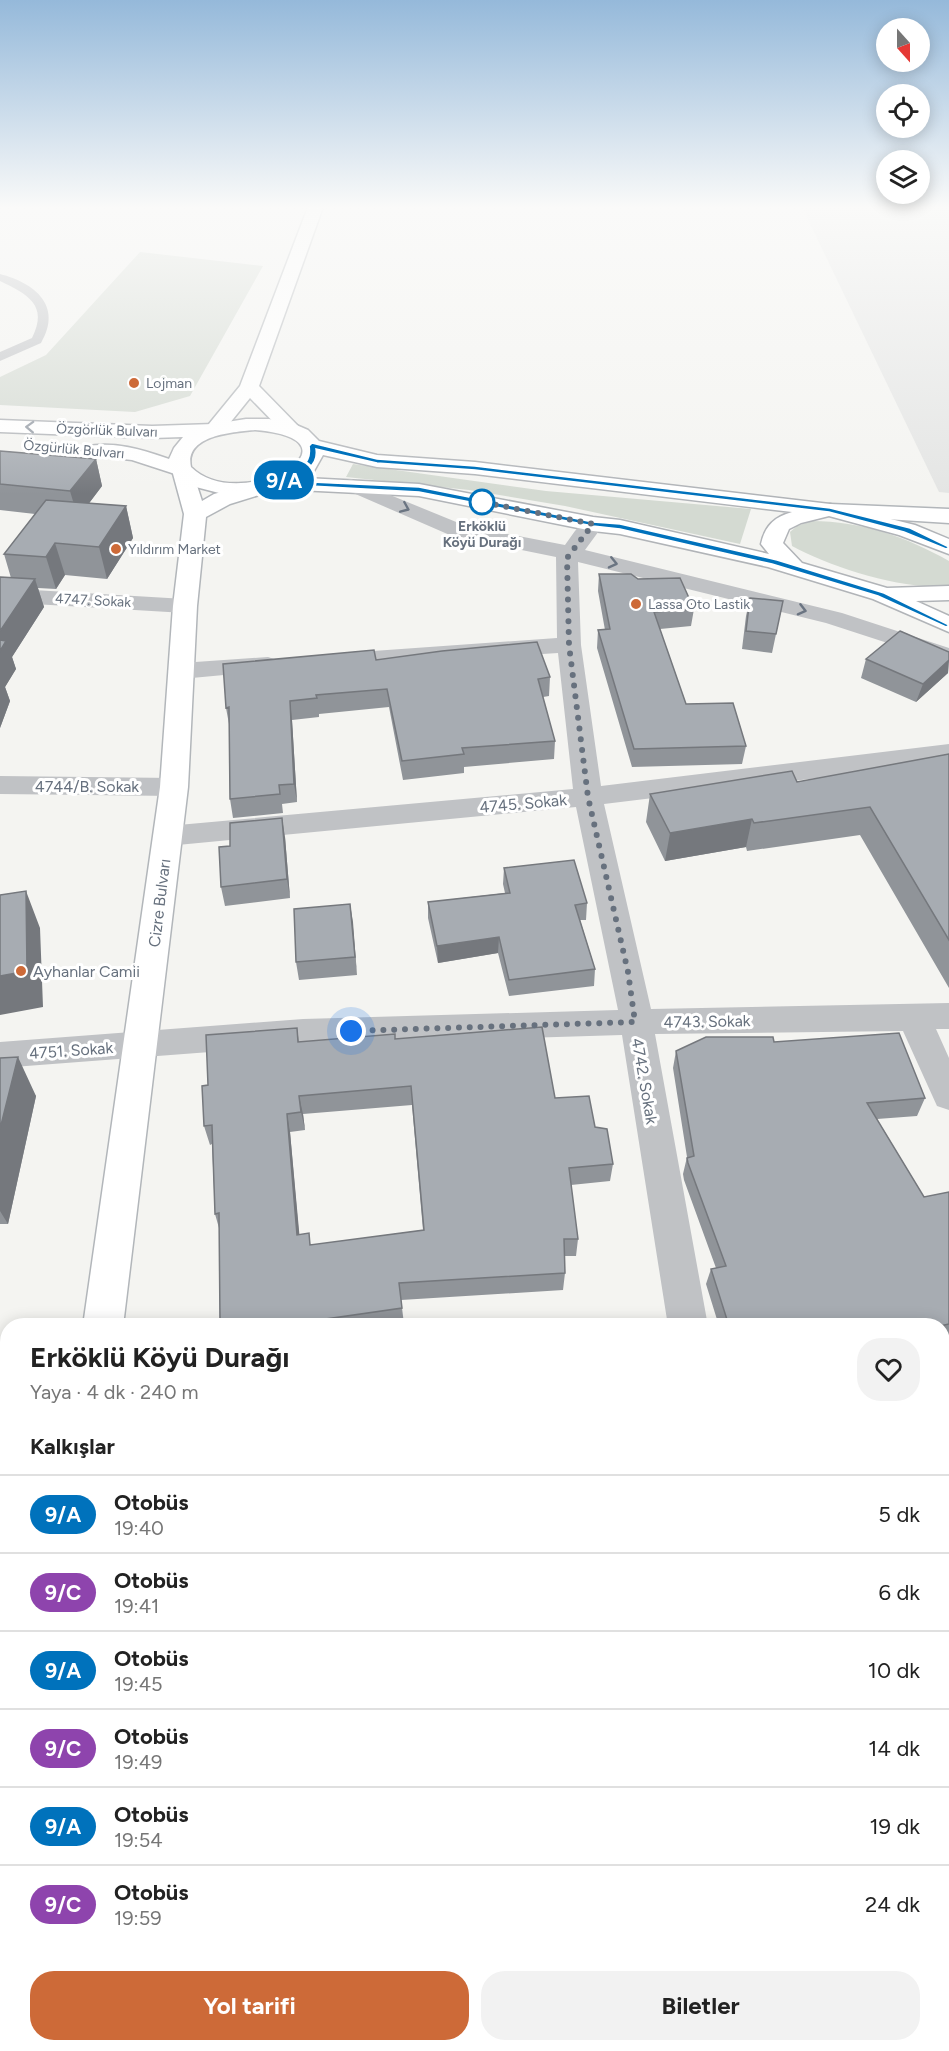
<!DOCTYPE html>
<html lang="tr">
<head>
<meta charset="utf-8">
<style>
	:root { --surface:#fff; --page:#f2f2f2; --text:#222; --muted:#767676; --line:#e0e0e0; --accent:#cd6a38 }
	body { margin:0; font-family:Figtree,sans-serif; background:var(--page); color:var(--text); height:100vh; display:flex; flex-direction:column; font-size:22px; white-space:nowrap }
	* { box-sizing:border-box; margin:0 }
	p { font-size:20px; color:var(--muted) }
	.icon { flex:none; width:33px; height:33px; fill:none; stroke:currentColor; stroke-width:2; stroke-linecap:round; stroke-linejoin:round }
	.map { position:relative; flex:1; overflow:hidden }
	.panel { position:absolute; left:0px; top:1318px; width:950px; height:734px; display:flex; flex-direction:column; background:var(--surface); border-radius:24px 24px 0 0; box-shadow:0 3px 15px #0003 }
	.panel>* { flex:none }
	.badge { padding:0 12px; border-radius:20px; font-size:21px; line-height:39px }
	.needle { width:39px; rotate:159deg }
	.buttons { position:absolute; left:876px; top:18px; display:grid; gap:12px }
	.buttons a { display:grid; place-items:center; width:54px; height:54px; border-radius:50%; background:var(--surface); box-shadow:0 3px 15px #0003; font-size:30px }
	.you { position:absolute; width:30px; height:30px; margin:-15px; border:4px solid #fff; border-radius:50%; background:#1a73e8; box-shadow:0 0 0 9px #1a73e833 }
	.map>.badge { position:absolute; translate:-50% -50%; box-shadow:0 0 0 3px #fff }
	h2 { padding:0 30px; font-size:22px; line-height:54px }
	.round { display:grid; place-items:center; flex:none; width:63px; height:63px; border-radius:24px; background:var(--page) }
	.headline { display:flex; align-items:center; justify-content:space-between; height:102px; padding:0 30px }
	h1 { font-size:28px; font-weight:700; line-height:45px }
	.button { display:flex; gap:12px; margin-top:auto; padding:12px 30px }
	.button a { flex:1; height:69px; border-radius:24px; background:var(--accent); color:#fff; font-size:24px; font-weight:700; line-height:69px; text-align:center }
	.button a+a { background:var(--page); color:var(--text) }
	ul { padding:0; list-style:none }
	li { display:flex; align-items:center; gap:18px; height:78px; padding:0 30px; border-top:2px solid var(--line) }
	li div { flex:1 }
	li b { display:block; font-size:22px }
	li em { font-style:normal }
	li .badge { min-width:66px; font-weight:700; text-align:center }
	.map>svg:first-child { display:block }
</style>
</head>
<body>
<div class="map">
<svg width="949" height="2051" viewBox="0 0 949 2051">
	<rect width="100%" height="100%" fill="#f4f4f1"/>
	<!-- built -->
	<path fill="#e4e5e4" d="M802,207H949V493L939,492Z"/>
	<!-- green -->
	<path fill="#d4dad2" d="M140,252L263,266L190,396L135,412L0,405V377L46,355Z
		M353,464L546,491L751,509L740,544L565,506L469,490L346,477Z
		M812,521C861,521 907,537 949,561V585C906,592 830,567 792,546L790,532L797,526Z
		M446,2045H527V2051H447Z"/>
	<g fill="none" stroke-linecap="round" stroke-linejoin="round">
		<!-- secondary casing -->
		<g stroke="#b2b6ba" stroke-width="3">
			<path id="secondary" d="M308,207H323L259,386L302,430L299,434H285L250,398L221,434H207L204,430L240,386Z
				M182,464L189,466L192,470L202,501L214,494L278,477L285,479L289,483L285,487L230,504L206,517L197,606L188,787L123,1326H83L160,787L173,606L184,514L172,470L175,466Z
				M830,504L949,509V523L822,515L819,510L822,505Z
				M8,1925V2020L0,2023V1928Z"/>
		</g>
		<!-- primary casing -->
		<g stroke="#b1b4b8" stroke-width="3">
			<path id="primary" d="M246,419H269L294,424L308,430L319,441L377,455L475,462L830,504L915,525L949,539V554L899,535L829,516L801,523L789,529L783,543L802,563L887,588L949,586V600L916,601L949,616V632L873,599L768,567L620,534L593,531L419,496L278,489L247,494L219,493L192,486L175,474L132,460L85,455L82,451L85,447C112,440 144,450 169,459L174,448L183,437L152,438L0,432V420L152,426L214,424ZM255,430C373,440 240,516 191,467C184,435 234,432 255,430ZM323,455L377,467L475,474L792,512C774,517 765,526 761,544L769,554L620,520L593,517L419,484L306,478L314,471Z"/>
		</g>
		<!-- lane -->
		<path fill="#c0c2c5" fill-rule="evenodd" d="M0,274C35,283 63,306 41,343L0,361V352L32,338C49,305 27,294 0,281Z"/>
		<!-- street -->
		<path fill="#c0c2c5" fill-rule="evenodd" d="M351,479L466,526L565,545C575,532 582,515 601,519L604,524L585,550L842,613L949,648V663L826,623L578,562L581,645L601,786L949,744V762L604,804L651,1009L949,1003V1029H936L949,1058V1110L937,1106L903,1031L655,1034L708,1326H668L622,1035L303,1045L0,1068V1042L303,1019L618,1010L576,807L167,846L157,843L153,836L157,829L167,826L573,789L558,653L331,668L322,666L319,661L322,656L331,654L557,638L556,557L452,536L344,489L340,485L344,481Z
			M0,588L185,599L193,601L197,606L193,611L185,613L0,602Z
			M268,657L277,660L281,665L277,670L181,679L172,676L168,671L172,666L181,663Z
			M0,776L174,778L184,781L188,787L184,793L174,796L0,794Z
			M0,1523H8V1567H0Z
			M949,1761V1811L942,1813V1763Z
			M758,2044H814L815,2051H759Z"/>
		<!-- secondary -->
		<use href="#secondary" fill="#fff" fill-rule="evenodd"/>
		<!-- primary -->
		<use href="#primary" fill="#fff" fill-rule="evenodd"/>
	</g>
	<!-- wall -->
	<path fill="#909499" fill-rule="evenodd" d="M0,451L96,459L102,486L89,503L126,506L133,538L107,579L65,575L56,589L38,588L44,607L12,657L16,669L5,687L10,701L0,728L11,578L4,554L35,514L0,510Z
		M599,574L638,579L694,609L691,626L660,629L686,704L746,746L742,764L632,767L597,648L598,630H605L598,591Z
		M750,598L783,601L772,653L742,649L746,616Z
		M949,652L948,673L916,702L861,678L866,659Z
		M376,660L550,677L549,696L543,697L555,741L554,759L464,767V773L403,780L389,707L319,714V717L292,720L297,802L282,804L283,813L233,818L230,799L229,724L226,708Z
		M949,754V988L860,835L747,851L746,847L665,861L646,822L650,794L797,782Z
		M285,837L290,898L225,906L221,887L230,846Z
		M504,868L587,903L586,920H580L595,969L594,986L509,996L498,953L438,963L428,918V902L505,893L503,884Z
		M350,904L357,975L299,980L296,962Z
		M297,1028L299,1042L395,1039L555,1098L595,1127L613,1164L610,1181L571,1185L578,1239L576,1256H564L565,1273L563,1290L401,1300L404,1324L389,1326H222L220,1321L219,1228L215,1214L212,1144L210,1145L204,1126L208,1085ZM412,1105L423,1230L312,1245L299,1235L290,1132L305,1130L303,1114Z
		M774,1042L925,1098L917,1116L877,1119L924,1197L949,1192V1337L942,1338V1326H719L706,1284L711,1269L716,1268L684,1180L683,1174L687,1157L673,1068L676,1051Z
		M0,1058L36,1096L8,1224H0Z
		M949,1512V1557L942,1542V1516L945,1513Z
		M854,2044H942L949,2051H855Z"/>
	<!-- shaded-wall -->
	<path fill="#75787d" d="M96,459L102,486L78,518L70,491Z
		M126,506L133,538L107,579L99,547Z
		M55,543L65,575L56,589L46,557Z
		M35,579L44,607L12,657L16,669L5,687L10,701L0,728V631Z
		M949,660L948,673L916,702L923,684Z
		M290,701L292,720L297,802L294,784Z
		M282,818L285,837L290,898L287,879Z
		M752,819L746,847L665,861L670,833Z
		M26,891L40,928L43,1007L0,1015V976Z
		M350,904L353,922L357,975L355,957Z
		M499,937L498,953L438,963L437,946Z
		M18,1057L36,1096L8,1224L0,1211V1129Z
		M299,1096L303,1114L305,1130L301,1112Z
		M287,1114L290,1132L301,1252L297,1235Z
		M949,1427V1437L942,1439V1428Z"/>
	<!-- building -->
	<path fill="#a7acb2" stroke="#75787d" stroke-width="1.5" fill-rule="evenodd" d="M0,451L96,459L70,491L0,484Z
		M46,500L126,506L99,547L55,543L46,557L4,554Z
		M599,574H631L638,579L680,578L694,609L654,612L686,704L733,703L746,746L634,749L598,630L610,629Z
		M0,577L35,579L0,631Z
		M750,598L783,601L776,634L746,631Z
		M900,631L949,652V660L923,684L866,659Z
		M0,640L6,641L0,651Z
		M537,642L550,677L538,679L555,741L462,748L464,754L402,761L387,689L316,695L317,698L290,701L294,784L279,785L280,794L230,799L229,707L226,708L223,664L374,650L376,660L442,651Z
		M949,754V940L870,807L754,823L752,819L670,833L650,794L792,771L797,782Z
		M282,818L287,879L221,887L219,847L230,846V823Z
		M574,860L587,903L575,905L595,969L509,980L499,937L437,946L428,902L510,893L504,868Z
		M26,891L27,971L0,976V895Z
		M350,904L355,957L296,962L294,909Z
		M542,1027L555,1098L589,1096L595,1127L607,1129L613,1164L569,1168L578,1239H564L565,1273L399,1283L402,1308L319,1320V1326H230V1319L220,1321L219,1213L215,1214L212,1125L204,1126L202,1086L208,1085L206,1035L297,1028L298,1042L395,1034V1039ZM411,1086L424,1230L310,1245L309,1233L297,1235L287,1114L301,1112L299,1096Z
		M899,1033L925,1098L867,1103L924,1197L949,1192V1324L940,1326H729L711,1269L726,1266L688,1163L687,1158L694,1156L676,1051L706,1037H773L774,1042Z
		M18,1057L0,1129V1058Z
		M942,1387L949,1401V1427L942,1428Z
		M949,1512V1521L945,1513Z
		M949,1910V2051H867L866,2044H942V1911Z
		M167,2044H420V2051H167Z
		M544,2044H565L544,2047Z"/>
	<!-- one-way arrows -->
	<defs><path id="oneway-chevron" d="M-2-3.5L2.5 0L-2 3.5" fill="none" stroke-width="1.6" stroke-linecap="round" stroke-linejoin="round" transform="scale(1.5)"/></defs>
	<use stroke="#959ca5" href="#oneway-chevron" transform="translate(30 427) rotate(-178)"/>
	<g stroke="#6b7582">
		<use href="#oneway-chevron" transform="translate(405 508) rotate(23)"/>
		<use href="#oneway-chevron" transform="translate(613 563) rotate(13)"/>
		<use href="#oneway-chevron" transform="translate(802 610) rotate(14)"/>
	</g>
	<!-- sky -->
	<linearGradient id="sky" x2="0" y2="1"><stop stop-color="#95b9da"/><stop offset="0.42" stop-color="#fafaf9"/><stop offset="1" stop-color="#fafaf9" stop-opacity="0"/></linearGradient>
	<rect width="949" height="494" fill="url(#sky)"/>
	<!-- line -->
	<path fill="#0072bc" stroke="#fff" stroke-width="1.5" d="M312,443L377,459L475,466L830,508L910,528L949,547L946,549L904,532L829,512L475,470L377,463L316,449C319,467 301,474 287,481L419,487L593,522L620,524L777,560L884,593L949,625L946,627L878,596L772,564L620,529L593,526L419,492L275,484V481C292,473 313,467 309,446Z"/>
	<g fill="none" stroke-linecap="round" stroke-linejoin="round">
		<!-- walk -->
		<path stroke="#67717e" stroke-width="6" stroke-dasharray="0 10.8" d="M351,1031L635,1022L628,972L588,797L569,645L567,558L593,524L482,502"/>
	</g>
	<!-- markers -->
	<g fill="#cd6a38" stroke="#fff" stroke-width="2">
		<circle cx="134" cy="383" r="6"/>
		<circle cx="116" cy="549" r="6"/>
		<circle cx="636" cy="604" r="6"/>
		<circle cx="21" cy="971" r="6"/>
	</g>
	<circle fill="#fff" stroke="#0072bc" stroke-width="3" cx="482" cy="502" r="12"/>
	<g text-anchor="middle" stroke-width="6" stroke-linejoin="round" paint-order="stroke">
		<!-- far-poi labels -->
		<g font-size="14" fill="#67717e" stroke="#fff" text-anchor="start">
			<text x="146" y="388">Lojman</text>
			<text x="128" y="554">Yıldırım Market</text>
			<text x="648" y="609">Lassa Oto Lastik</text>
		</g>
		<!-- far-street labels -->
		<g font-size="14" fill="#67717e" stroke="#fff">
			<text transform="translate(107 430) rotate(2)" y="5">Özgörlük Bulvarı</text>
			<text transform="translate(74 449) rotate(5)" y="5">Özgürlük Bulvarı</text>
			<text transform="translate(93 600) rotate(3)" y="5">4747. Sokak</text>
		</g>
		<!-- far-stop labels -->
		<g font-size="14" font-weight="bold" fill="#67717e" stroke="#fff">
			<text x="482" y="531">Erköklü<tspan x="482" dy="16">Köyü Durağı</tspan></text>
		</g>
		<!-- street labels -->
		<g font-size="16" fill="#67717e" stroke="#fff">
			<text x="87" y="792">4744/B. Sokak</text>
			<text transform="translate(523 803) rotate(-5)" y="6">4745. Sokak</text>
			<text transform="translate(159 903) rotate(-83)" y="6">Cizre Bulvarı</text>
			<text transform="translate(707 1021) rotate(-1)" y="6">4743. Sokak</text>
			<text transform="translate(71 1050) rotate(-4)" y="6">4751. Sokak</text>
			<text transform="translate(645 1081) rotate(80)" y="6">4742. Sokak</text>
		</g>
		<!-- poi labels -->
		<g font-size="16" fill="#67717e" stroke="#fff" text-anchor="start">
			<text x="33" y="977">Ayhanlar Camii</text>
		</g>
	</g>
</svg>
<div class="buttons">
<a><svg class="needle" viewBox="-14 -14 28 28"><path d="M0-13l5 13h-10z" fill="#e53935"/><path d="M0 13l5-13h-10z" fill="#767676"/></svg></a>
<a><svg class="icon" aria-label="locate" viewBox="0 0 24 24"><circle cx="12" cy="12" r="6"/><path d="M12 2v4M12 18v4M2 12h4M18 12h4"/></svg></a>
<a><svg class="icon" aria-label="layers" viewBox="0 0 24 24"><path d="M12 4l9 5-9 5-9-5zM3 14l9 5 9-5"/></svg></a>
</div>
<div class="you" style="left:351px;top:1031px"></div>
<b class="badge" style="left:284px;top:480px;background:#0072bc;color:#fff">9/A</b>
<section class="panel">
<div class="headline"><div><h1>Erköklü Köyü Durağı</h1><p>Yaya · 4 dk · 240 m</p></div><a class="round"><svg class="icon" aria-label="heart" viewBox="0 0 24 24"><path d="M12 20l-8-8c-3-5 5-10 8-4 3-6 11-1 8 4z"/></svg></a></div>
<h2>Kalkışlar</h2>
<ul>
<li><span class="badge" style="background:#0072bc;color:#fff">9/A</span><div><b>Otobüs</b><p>19:40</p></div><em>5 dk</em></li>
<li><span class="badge" style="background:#8e44ad;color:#fff">9/C</span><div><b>Otobüs</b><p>19:41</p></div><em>6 dk</em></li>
<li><span class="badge" style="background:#0072bc;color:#fff">9/A</span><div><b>Otobüs</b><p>19:45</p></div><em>10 dk</em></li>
<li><span class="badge" style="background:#8e44ad;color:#fff">9/C</span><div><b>Otobüs</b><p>19:49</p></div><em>14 dk</em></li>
<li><span class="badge" style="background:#0072bc;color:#fff">9/A</span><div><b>Otobüs</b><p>19:54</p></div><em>19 dk</em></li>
<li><span class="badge" style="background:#8e44ad;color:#fff">9/C</span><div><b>Otobüs</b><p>19:59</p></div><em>24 dk</em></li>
</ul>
<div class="button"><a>Yol tarifi</a><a>Biletler</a></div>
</section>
</div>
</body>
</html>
